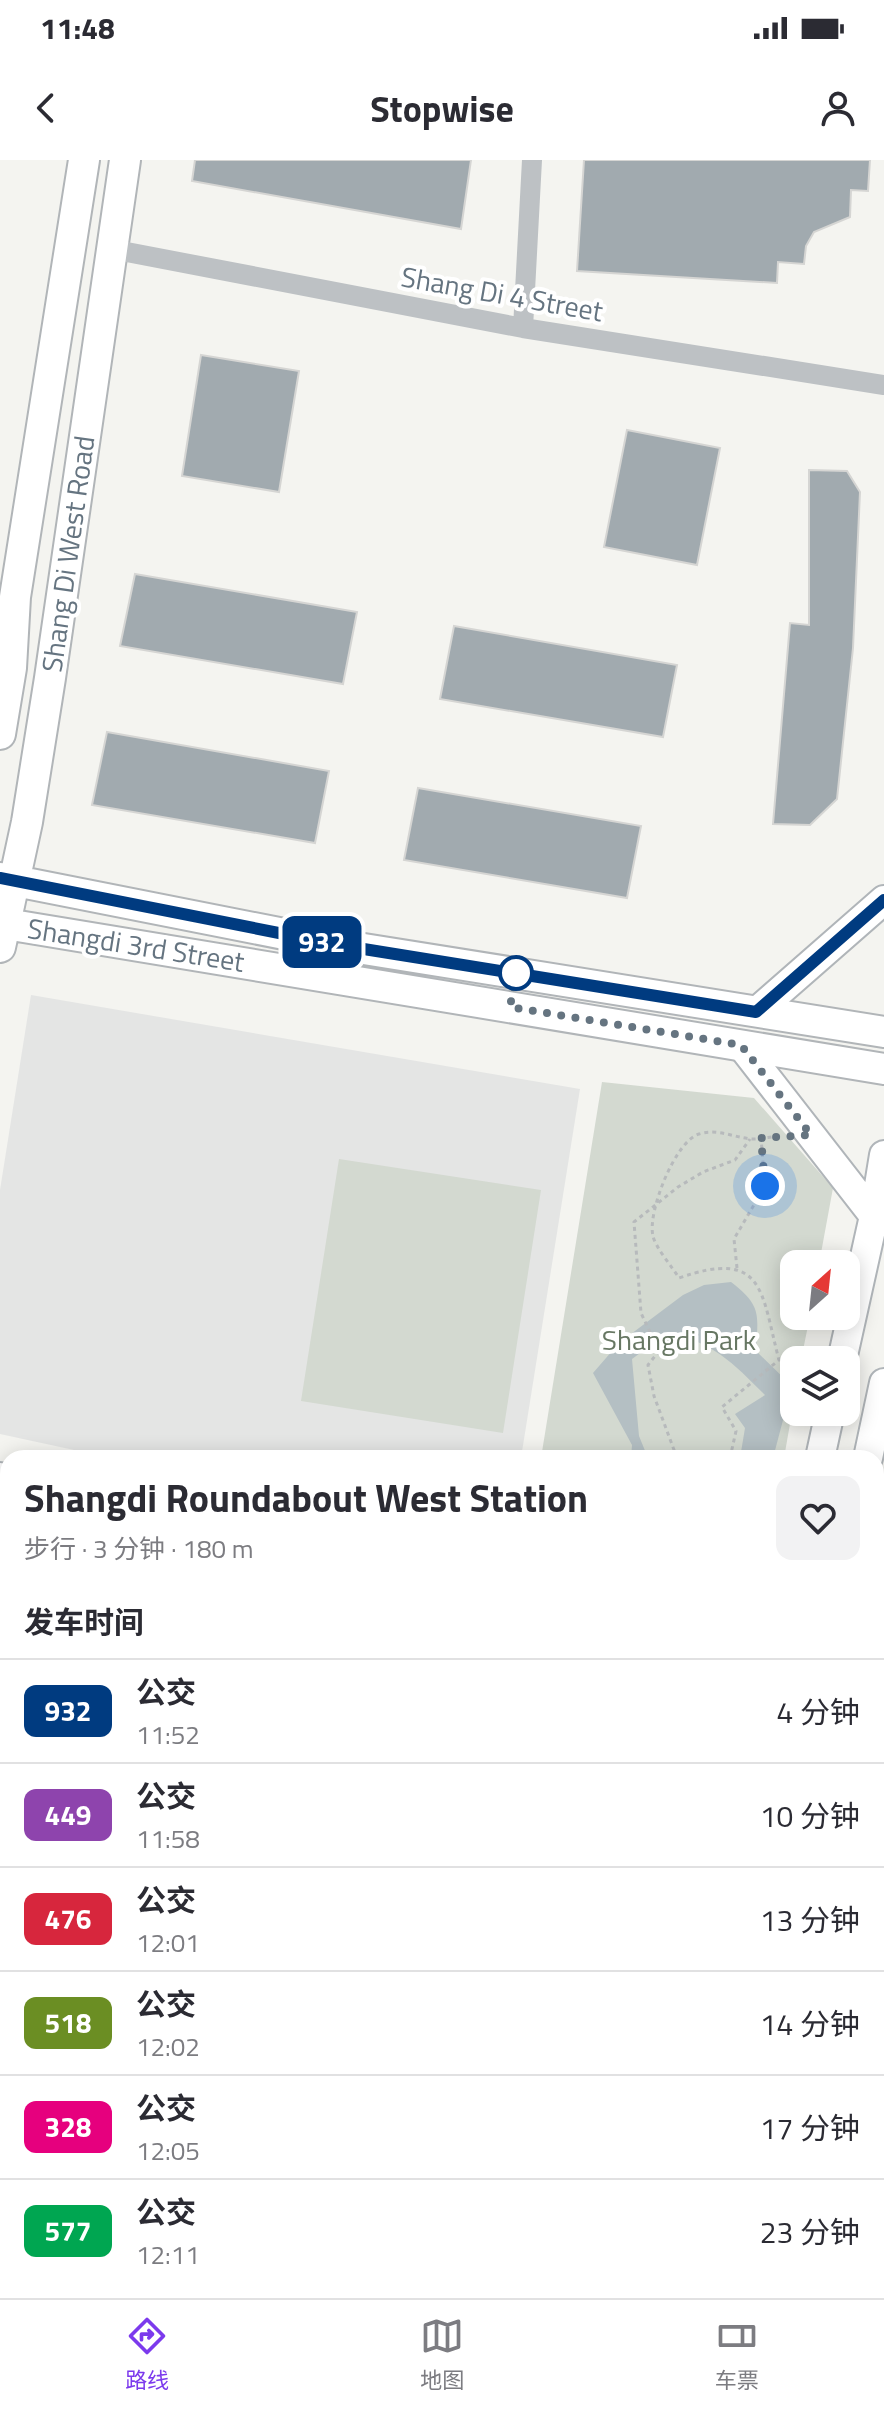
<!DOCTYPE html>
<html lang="zh">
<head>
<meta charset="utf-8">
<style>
	:root { --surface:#fff; --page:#f2f2f3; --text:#2b2b33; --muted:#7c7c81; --line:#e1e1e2; --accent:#7c3aed }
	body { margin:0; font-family:"Titillium Web","Noto Sans SC",sans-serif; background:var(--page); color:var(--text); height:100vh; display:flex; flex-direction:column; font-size:30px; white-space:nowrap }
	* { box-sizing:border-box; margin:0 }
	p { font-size:26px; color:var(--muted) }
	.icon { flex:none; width:44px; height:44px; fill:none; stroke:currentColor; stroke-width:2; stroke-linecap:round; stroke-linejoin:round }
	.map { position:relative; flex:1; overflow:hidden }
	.sheet { position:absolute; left:0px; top:1290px; width:884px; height:848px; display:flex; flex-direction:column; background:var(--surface); border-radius:24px 24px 0 0; box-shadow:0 4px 20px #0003 }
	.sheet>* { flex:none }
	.badge { padding:0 16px; border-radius:12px; font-size:28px; line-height:52px }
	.needle { width:52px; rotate:27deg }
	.fabs { position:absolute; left:780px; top:1090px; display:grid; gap:16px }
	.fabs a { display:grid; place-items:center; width:80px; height:80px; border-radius:16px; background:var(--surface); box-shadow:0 4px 20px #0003; font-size:40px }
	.you { position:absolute; width:40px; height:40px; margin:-20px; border:6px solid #fff; border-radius:50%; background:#1a73e8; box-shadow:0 0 0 12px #1a73e833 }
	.map>.badge { position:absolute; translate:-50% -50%; box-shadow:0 0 0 4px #fff }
	h2 { padding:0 24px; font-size:30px; line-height:72px }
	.round { display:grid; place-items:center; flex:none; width:84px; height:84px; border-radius:16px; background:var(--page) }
	.headline { display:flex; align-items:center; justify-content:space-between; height:136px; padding:0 24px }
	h1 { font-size:38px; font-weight:700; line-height:60px }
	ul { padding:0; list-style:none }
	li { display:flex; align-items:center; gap:24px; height:104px; padding:0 24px; border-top:2px solid var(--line) }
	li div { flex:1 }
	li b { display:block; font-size:30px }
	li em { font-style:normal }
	li .badge { min-width:88px; font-weight:700; text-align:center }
	.status { display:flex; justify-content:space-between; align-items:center; height:56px; padding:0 40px; background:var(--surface); direction:ltr }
	.status svg { height:22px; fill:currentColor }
	header { display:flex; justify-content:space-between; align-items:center; height:104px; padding:0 24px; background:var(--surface); font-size:36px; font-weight:700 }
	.tab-bar { display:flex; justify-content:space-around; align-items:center; height:112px; border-top:2px solid var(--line); background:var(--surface); font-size:22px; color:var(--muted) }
	.tab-bar a { display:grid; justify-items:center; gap:4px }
	.tab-bar .current { color:var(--accent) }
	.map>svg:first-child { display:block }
</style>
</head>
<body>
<div class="status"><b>11:48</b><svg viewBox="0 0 49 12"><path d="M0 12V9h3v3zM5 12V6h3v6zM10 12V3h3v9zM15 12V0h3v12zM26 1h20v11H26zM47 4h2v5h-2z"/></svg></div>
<header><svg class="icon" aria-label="back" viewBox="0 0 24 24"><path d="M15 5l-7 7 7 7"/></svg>Stopwise<svg class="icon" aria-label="person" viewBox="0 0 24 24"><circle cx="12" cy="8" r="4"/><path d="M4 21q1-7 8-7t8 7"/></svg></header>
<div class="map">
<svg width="884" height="2138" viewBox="0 0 884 2138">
	<rect width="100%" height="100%" fill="#f4f4f0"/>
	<!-- built -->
	<path fill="#e4e5e4" d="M31,835L580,929L521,1298H111L0,1274V1030Z"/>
	<!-- green -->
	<path fill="#d3d9d0" d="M602,922L754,938L833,1028L819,1104H794V1156H810L801,1200H794V1241L784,1298H541Z
		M339,999L541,1030L503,1273L301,1241Z"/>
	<!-- water -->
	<path fill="#b4bfc3" d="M731,1122C762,1146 758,1154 756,1191L792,1226L773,1298H740L745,1268L735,1254L765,1235C735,1205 711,1179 666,1174L632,1199L639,1276L648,1298H631L632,1285L593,1213L619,1183L683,1135L704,1125Z"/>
	<!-- building -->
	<path fill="#a1aaaf" stroke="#d5d5d3" stroke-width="2" d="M195,0H471L461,69L192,21Z
		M584,0H870L868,31L851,30L850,57L814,72L806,86L804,104L778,102L777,123L577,111Z
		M201,195L299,211L279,332L182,316Z
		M627,270L720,288L697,405L604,387Z
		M809,310L847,311L860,332L853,488L837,639L810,665L773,664L790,463L809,465Z
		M135,414L357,452L343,524L120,486Z
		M454,466L677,505L663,577L440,539Z
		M107,572L329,611L315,683L92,645Z
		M418,628L641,666L627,738L404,700Z"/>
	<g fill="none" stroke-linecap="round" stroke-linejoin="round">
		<!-- secondary casing -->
		<g stroke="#b0b5b9" stroke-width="32">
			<path id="secondary" d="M756,852L884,740
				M741,885L874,1056
				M842,1200L874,1056L884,995
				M820,1298L830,1252
				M868,1298L884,1223
				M0,1317L8,1319
				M633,2138L635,2130
				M684,2138L686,2130"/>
		</g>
		<!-- primary casing -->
		<g stroke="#b1b5b8" stroke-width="34">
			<path id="primary" d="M0,574L11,508L15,437L84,0
				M0,718L345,786L884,872
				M0,763L884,909
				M0,787L27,662L50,518L125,0"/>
		</g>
		<!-- path -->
		<path stroke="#b7babc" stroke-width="3" stroke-dasharray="4 4" stroke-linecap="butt" d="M737,1108L734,1079L765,1026L761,978
			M677,1298L654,1236L648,1205L659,1191L641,1153L634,1062L678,1027L703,1012L735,1000L750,979
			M730,1298L736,1271L722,1247L779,1200C761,1132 765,1088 679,1118C673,1108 655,1087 653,1076C647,1053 675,981 699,974C719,968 734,978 753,979C763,979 773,976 783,976"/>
		<!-- lane -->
		<path stroke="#bdc1c4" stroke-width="10" d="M876,1940L884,1942"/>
		<!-- street -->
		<path stroke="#bdc1c4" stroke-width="20" d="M111,89L523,168L884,225
			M523,168L532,0"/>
		<!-- secondary -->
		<use href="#secondary" stroke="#fff" stroke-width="28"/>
		<!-- primary -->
		<use href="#primary" stroke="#fff" stroke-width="30"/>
	</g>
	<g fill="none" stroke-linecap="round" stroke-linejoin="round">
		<!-- line casing -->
		<g stroke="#fff" stroke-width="18">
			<path id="line" d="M0,718L345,786L756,852L884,740"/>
		</g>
		<!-- line -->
		<use href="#line" stroke="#003b80" stroke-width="12"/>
		<!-- walk -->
		<path stroke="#657480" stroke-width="8" stroke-dasharray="0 14.4" d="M516,813L510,847L741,885L811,975L761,978L765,1026"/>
	</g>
	<!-- markers -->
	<circle fill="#fff" stroke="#003b80" stroke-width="4" cx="516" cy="813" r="16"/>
	<g text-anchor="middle" stroke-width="8" stroke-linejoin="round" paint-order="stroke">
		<!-- street labels -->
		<g font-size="28" fill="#657480" stroke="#fff">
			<text transform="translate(502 134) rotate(10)" y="10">Shang Di 4 Street</text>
			<text transform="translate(68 394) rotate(-82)" y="10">Shang Di West Road</text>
			<text transform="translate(136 785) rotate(9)" y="10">Shangdi 3rd Street</text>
		</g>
		<!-- park labels -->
		<g font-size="28" fill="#677763" stroke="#fff">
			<text x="679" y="1190">Shangdi Park</text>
		</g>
	</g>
</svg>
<div class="fabs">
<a><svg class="needle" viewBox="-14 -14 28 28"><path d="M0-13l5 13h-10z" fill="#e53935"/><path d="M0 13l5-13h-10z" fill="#7c7c81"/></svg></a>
<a><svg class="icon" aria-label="layers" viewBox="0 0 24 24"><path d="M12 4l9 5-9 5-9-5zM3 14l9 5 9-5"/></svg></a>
</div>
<div class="you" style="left:765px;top:1026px"></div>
<b class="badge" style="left:322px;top:782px;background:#003b80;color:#fff">932</b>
<section class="sheet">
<div class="headline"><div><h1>Shangdi Roundabout West Station</h1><p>步行 · 3 分钟 · 180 m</p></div><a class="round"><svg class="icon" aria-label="heart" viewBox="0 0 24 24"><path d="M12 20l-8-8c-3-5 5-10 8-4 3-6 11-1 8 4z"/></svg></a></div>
<h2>发车时间</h2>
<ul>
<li><span class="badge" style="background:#003b80;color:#fff">932</span><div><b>公交</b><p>11:52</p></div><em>4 分钟</em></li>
<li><span class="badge" style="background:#8e44ad;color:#fff">449</span><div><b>公交</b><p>11:58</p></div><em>10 分钟</em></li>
<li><span class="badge" style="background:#d7263d;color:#fff">476</span><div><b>公交</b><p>12:01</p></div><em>13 分钟</em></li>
<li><span class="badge" style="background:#6b8e23;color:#fff">518</span><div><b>公交</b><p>12:02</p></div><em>14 分钟</em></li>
<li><span class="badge" style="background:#e6007e;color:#fff">328</span><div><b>公交</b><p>12:05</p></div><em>17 分钟</em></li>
<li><span class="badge" style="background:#00a651;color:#fff">577</span><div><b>公交</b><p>12:11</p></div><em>23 分钟</em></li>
</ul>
</section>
</div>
<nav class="tab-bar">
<a class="current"><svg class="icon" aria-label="directions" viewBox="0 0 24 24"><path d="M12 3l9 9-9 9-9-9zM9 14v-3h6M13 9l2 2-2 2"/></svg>路线</a>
<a><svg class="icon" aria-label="map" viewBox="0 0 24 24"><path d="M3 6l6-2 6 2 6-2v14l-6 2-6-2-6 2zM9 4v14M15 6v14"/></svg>地图</a>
<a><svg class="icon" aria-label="tickets" viewBox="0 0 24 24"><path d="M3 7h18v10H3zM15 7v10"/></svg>车票</a>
</nav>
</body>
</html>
